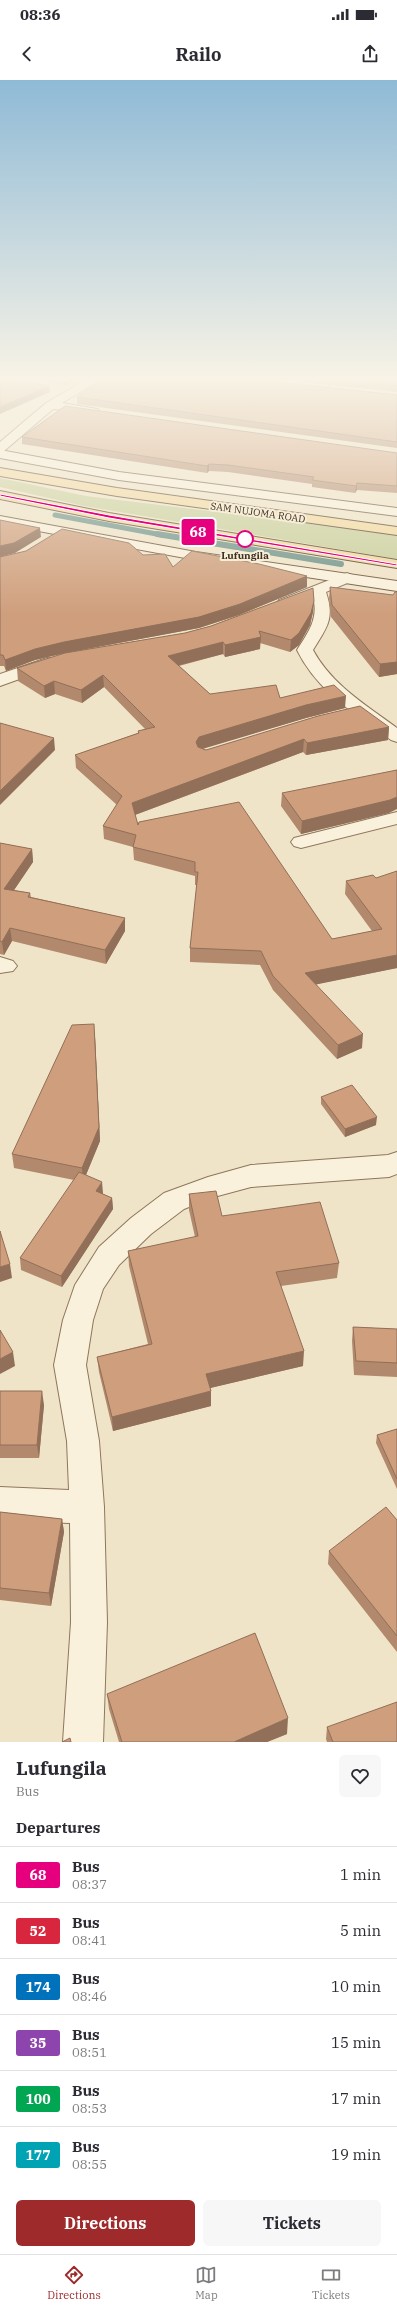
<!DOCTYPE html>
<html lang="en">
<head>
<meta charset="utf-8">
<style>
	:root { --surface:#fff; --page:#f7f7f7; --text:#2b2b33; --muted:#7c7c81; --line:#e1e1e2; --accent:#9e2a2b }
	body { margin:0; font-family:"IBM Plex Serif",serif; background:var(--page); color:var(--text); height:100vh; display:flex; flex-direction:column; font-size:15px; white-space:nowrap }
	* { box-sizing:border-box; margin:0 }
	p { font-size:13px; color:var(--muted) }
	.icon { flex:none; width:22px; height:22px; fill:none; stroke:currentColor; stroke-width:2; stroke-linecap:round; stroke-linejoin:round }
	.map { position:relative; height:1662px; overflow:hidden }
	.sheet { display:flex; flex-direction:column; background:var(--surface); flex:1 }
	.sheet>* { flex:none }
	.badge { padding:0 8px; border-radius:3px; font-size:14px; line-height:26px }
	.map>.badge { position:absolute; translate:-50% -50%; box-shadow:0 0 0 2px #fff }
	h2 { padding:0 16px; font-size:15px; line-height:36px }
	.round { display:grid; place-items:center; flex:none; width:42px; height:42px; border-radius:6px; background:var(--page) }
	.head { display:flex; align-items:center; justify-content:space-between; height:68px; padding:0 16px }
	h1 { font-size:19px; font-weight:800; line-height:30px }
	.primary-button { display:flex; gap:8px; margin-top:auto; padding:8px 16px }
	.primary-button a { flex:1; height:46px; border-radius:6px; background:var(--accent); color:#fff; font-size:16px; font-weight:800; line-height:46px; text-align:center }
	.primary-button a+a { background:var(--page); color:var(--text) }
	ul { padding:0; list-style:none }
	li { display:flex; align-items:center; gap:12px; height:56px; padding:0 16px; border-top:1px solid var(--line) }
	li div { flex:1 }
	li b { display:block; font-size:15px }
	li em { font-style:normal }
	li .badge { min-width:44px; font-weight:700; text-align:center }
	.status { display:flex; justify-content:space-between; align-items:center; height:28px; padding:0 20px; background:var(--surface); direction:ltr }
	.status svg { height:11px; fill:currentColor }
	header { display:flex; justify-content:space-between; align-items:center; height:52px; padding:0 16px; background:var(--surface); font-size:18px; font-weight:800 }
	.dock { display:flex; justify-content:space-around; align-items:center; height:56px; border-top:1px solid var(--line); background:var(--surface); font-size:11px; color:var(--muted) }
	.dock a { display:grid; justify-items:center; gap:2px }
	.dock .on { color:var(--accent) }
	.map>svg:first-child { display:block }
</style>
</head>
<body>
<div class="status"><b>08:36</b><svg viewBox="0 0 49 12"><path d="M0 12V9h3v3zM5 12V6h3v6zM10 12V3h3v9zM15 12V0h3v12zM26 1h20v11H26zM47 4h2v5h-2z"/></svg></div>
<header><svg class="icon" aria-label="back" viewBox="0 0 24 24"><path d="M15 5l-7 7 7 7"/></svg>Railo<svg class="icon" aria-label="share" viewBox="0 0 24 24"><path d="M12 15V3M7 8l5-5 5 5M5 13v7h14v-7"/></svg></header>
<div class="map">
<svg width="397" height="1662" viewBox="0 0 397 1662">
	<rect width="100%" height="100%" fill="#f0e4c8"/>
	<!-- green -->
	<path fill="#c9cf9b" d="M0,398L86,416L397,454V479L84,426L0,407Z"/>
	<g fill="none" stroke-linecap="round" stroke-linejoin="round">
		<!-- stream-far1 -->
		<path stroke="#6f938a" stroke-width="5" d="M55,435L162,455"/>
		<!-- stream -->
		<path stroke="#6f938a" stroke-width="6" d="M157,454L341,484"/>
		<!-- street casing -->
		<g stroke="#8d765c" stroke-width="2">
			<path id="street" d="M84,301H98L62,323L97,329L99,331L97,333L53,329L4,371L0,372V362L46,323Z
				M321,301H333L324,310H316L314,308Z
				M347,493L352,495L355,498L352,501L326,512C335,539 327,547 313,570C332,605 366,625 397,648V662L391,660C355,634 317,611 297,570C308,552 319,539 313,517L291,526H279L277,523L279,520Z
				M47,578L53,579L55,583L53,587L0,606V594Z
				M397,732V744L301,768L294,766L291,762L294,758Z
				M0,877L13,881L17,886L13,891L0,893Z
				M397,1072V1094L389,1097L251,1107L214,1117L184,1129L151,1154L119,1185L103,1209L93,1240L86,1285L99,1361L104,1427L107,1542L103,1662H63L71,1542L70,1443L0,1441V1407L69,1410L67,1361L54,1285L63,1240L75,1205L99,1167L131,1138L164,1113L208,1097L251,1085L388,1075Z"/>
		</g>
		<!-- secondary casing -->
		<g stroke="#6f573f" stroke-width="2">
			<path id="secondary" d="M0,370L119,392L397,428V436L119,400L0,378Z
				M0,436L196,472L397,501V511L196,480L0,444Z"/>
		</g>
		<!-- primary casing -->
		<g stroke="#5b4430" stroke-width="2">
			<path id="primary" d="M0,388L117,408L397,447V455L117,416L0,396Z
				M0,411L109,433L397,480V488L109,441L0,419Z"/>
		</g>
		<!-- street -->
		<use href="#street" fill="#faf1dc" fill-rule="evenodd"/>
		<!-- secondary -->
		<use href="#secondary" fill="#faf1dc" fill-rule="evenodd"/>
		<!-- primary -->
		<use href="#primary" fill="#f3d9a0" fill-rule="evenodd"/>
	</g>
	<!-- wall -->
	<path fill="#b2896c" d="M41,301H76L65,305Z
		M294,301H397V312Z
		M397,315V368L77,324V317Z
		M22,357L397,373V413L357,410L355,413L312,407V404L228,392L209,391L207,393L22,364Z
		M143,475L173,487L307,496V507L239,535L199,548L65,573L35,580L6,591L4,586H0V477Z
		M330,507L393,515L397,513V594L379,597L331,537L329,518Z
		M313,532L310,545L299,565L290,572L260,563V569L225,577L223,574L179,586L210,614L280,618L345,628L306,638L203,668L206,670L389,647L388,660L306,675L303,672L135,735L138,745L332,859L372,851L345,814L346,801L373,795L397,888L316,904L362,968L337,979L273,910L260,885L190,882V868L197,805H195V796L134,780L133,767L104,759L103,746L117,725L76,688L75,675L138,653V651L145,649L104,607L82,623L55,614L45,618L18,601L17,588Z
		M282,713L389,733L301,754L281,726Z
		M0,763L32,769L33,782L14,810L30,813L31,817L125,838V851L106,884L12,861L4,875L0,874Z
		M95,957L100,1061L86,1095L103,1114L112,1118L113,1129L62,1207L21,1190L20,1178L74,1100L14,1088L12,1074Z
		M321,1017L376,1045L345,1057L321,1024Z
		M189,1114L222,1136L339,1183L337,1198L281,1206L303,1286L210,1308L211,1326L113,1351L99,1292L97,1277L148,1264L129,1186L128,1171L195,1157L189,1130Z
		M353,1247L397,1249V1297L354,1295L352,1261Z
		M0,1311L44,1325L39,1378H0Z
		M397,1349V1409L376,1363L377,1355Z
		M0,1432L62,1439L64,1452L51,1526L0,1520Z
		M397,1440V1572L328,1484L329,1471Z
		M107,1614L287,1654L267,1662H119L109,1629Z
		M327,1647L397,1662H327L326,1659Z"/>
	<!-- shaded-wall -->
	<path fill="#916f58" d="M65,301H76L65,305Z
		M49,306L50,312L0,334V327Z
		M209,384V391L207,393V386Z
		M357,403V410L355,413L356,406Z
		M40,448L41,457L15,473L0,477V466Z
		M307,496V507L239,535L199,548L65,573L35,580L6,591L5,580L35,569Z
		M314,521L313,532L310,545L299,565L290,572L291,560Z
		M261,557L260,569L225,577V565Z
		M223,562V574L168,588V576Z
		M397,582V594L379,597L380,584Z
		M103,595L104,607L82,623L81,610Z
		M54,601L55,614L45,618L44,606Z
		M346,616L345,628L306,638L199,670L196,662L199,657L306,625Z
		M389,647L388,660L306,675L307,663Z
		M54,658L55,670L0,725V711Z
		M304,659L303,672L132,736V723Z
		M397,717V729L389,733L301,754L302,741Z
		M32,769L33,782L6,822L4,809Z
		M125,838V851L106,884L105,870Z
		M10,848L12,861L4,875L2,862Z
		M397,875V888L304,907L305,893Z
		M363,954L362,968L337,979L338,965Z
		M95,957L100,1061L83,1102L82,1088Z
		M377,1037L376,1045L345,1057V1049Z
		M102,1102L103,1113L97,1122L96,1111Z
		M112,1118L113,1129L62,1207L61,1196Z
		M10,1184L12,1198L0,1202V1187Z
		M304,1271L303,1286L206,1309V1294Z
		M13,1272L15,1286L0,1294V1279Z
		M42,1311L44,1325L39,1378L37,1365Z
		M211,1311V1326L113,1351L112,1337Z
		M62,1439L64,1452L51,1526L49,1513Z
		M288,1638L287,1654L267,1662H234Z"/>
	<!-- building -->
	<path fill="#cf9f7d" stroke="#916f58" d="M0,301H21L49,306L0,327Z
		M99,301H268L397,315V362L77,317Z
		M348,301H397V306Z
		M65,326L397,373V406L357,403L356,406L312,400L314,397L228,385L209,384L207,386L22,357Z
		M0,440L40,448L14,463L0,466Z
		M62,449L129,463L143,475L165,474L173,487L192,471L259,484L307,496L240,524L199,537L64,562L35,569L5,580L3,575H0V477L26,471Z
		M330,507L393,515L395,512L397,513V582L380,584L332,525Z
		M313,508L314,521L311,533L299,553L291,560L259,551L261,557L225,565L223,562L168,576L210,614L276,605L280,618L334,605L346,616L306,625L199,657L196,662L198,667L206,670L318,636L360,626L389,647L307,663L304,659L132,723L138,745L139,742L239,722L332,859L382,849L346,801L373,795L376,798L397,791V875L305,893L363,954L338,965L273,896L261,871L190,868L198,792H195V782L133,767L136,755L103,746L122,716L75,675L139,653L138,651L155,647L103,595L81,610L54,601L44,606L17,588L65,573L185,553L211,546Z
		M0,643L54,658L0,711Z
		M397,690V717L390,720L302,741L282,713Z
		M0,763L32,769L4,809L30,813L28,817L125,838L105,870L10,848L2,862L0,861Z
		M94,944L99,1047L82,1088L12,1074L72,945Z
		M352,1005L377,1037L345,1049L321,1017Z
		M79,1092L102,1102L96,1111L112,1118L61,1196L20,1178Z
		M216,1111L222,1136L320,1122L339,1183L276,1192L304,1271L206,1294L211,1311L112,1337L97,1277L152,1264L128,1171L198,1156L189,1114Z
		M0,1151L10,1184L0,1187Z
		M353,1247L397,1249V1283L356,1281Z
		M0,1250L13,1272L0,1279Z
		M0,1311H42L37,1365H0Z
		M397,1349V1399L377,1355Z
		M386,1427L397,1440V1556L329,1471Z
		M0,1432L62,1439L49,1513L0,1508Z
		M255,1553L288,1638L234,1662H122L107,1614Z
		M397,1622V1662H333L327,1647Z
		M70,1658L71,1662H62Z"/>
	<!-- sky -->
	<linearGradient id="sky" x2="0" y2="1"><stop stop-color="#8fbad6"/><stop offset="0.56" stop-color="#f8f3e6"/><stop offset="1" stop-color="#f8f3e6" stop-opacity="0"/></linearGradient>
	<rect width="397" height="534" fill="url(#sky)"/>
	<!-- line -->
	<path fill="#e6007e" stroke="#fff" d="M0,414L109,435L397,484V486L109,438L0,416Z"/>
	<!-- markers -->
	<circle fill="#fff" stroke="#e6007e" stroke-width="2" cx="245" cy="459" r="8"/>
	<g text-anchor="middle" stroke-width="4" stroke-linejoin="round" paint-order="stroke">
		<!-- far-street labels -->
		<g font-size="10" fill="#3d2e20" stroke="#f7eed8">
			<text transform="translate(258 432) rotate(8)" y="4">SAM NUJOMA ROAD</text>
		</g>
		<!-- far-stop labels -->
		<g font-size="10" font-weight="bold" fill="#3d2e20" stroke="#f7eed8">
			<text x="245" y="479">Lufungila</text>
		</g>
	</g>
</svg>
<b class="badge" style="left:198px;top:452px;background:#e6007e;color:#fff">68</b>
</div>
<section class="sheet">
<div class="head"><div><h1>Lufungila</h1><p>Bus</p></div><a class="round"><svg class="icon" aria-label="heart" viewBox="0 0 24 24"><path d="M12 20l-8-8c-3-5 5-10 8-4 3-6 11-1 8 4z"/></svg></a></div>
<h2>Departures</h2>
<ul>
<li><span class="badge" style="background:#e6007e;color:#fff">68</span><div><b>Bus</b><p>08:37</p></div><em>1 min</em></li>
<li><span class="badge" style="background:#d7263d;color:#fff">52</span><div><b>Bus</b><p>08:41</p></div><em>5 min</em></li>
<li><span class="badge" style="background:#0072bc;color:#fff">174</span><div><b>Bus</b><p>08:46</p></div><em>10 min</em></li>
<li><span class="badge" style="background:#8e44ad;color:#fff">35</span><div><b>Bus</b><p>08:51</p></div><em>15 min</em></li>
<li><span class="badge" style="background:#00a651;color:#fff">100</span><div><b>Bus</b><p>08:53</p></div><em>17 min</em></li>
<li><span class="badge" style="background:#00a3b4;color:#fff">177</span><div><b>Bus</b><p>08:55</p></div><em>19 min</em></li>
</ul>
<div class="primary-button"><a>Directions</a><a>Tickets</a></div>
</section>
<nav class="dock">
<a class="on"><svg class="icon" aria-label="directions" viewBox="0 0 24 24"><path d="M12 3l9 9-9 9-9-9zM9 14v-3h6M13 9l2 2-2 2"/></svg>Directions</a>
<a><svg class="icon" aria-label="map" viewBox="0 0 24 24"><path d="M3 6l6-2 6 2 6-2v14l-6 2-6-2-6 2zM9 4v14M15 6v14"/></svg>Map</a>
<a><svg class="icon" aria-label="tickets" viewBox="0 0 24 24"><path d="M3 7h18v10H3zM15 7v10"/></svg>Tickets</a>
</nav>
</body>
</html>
